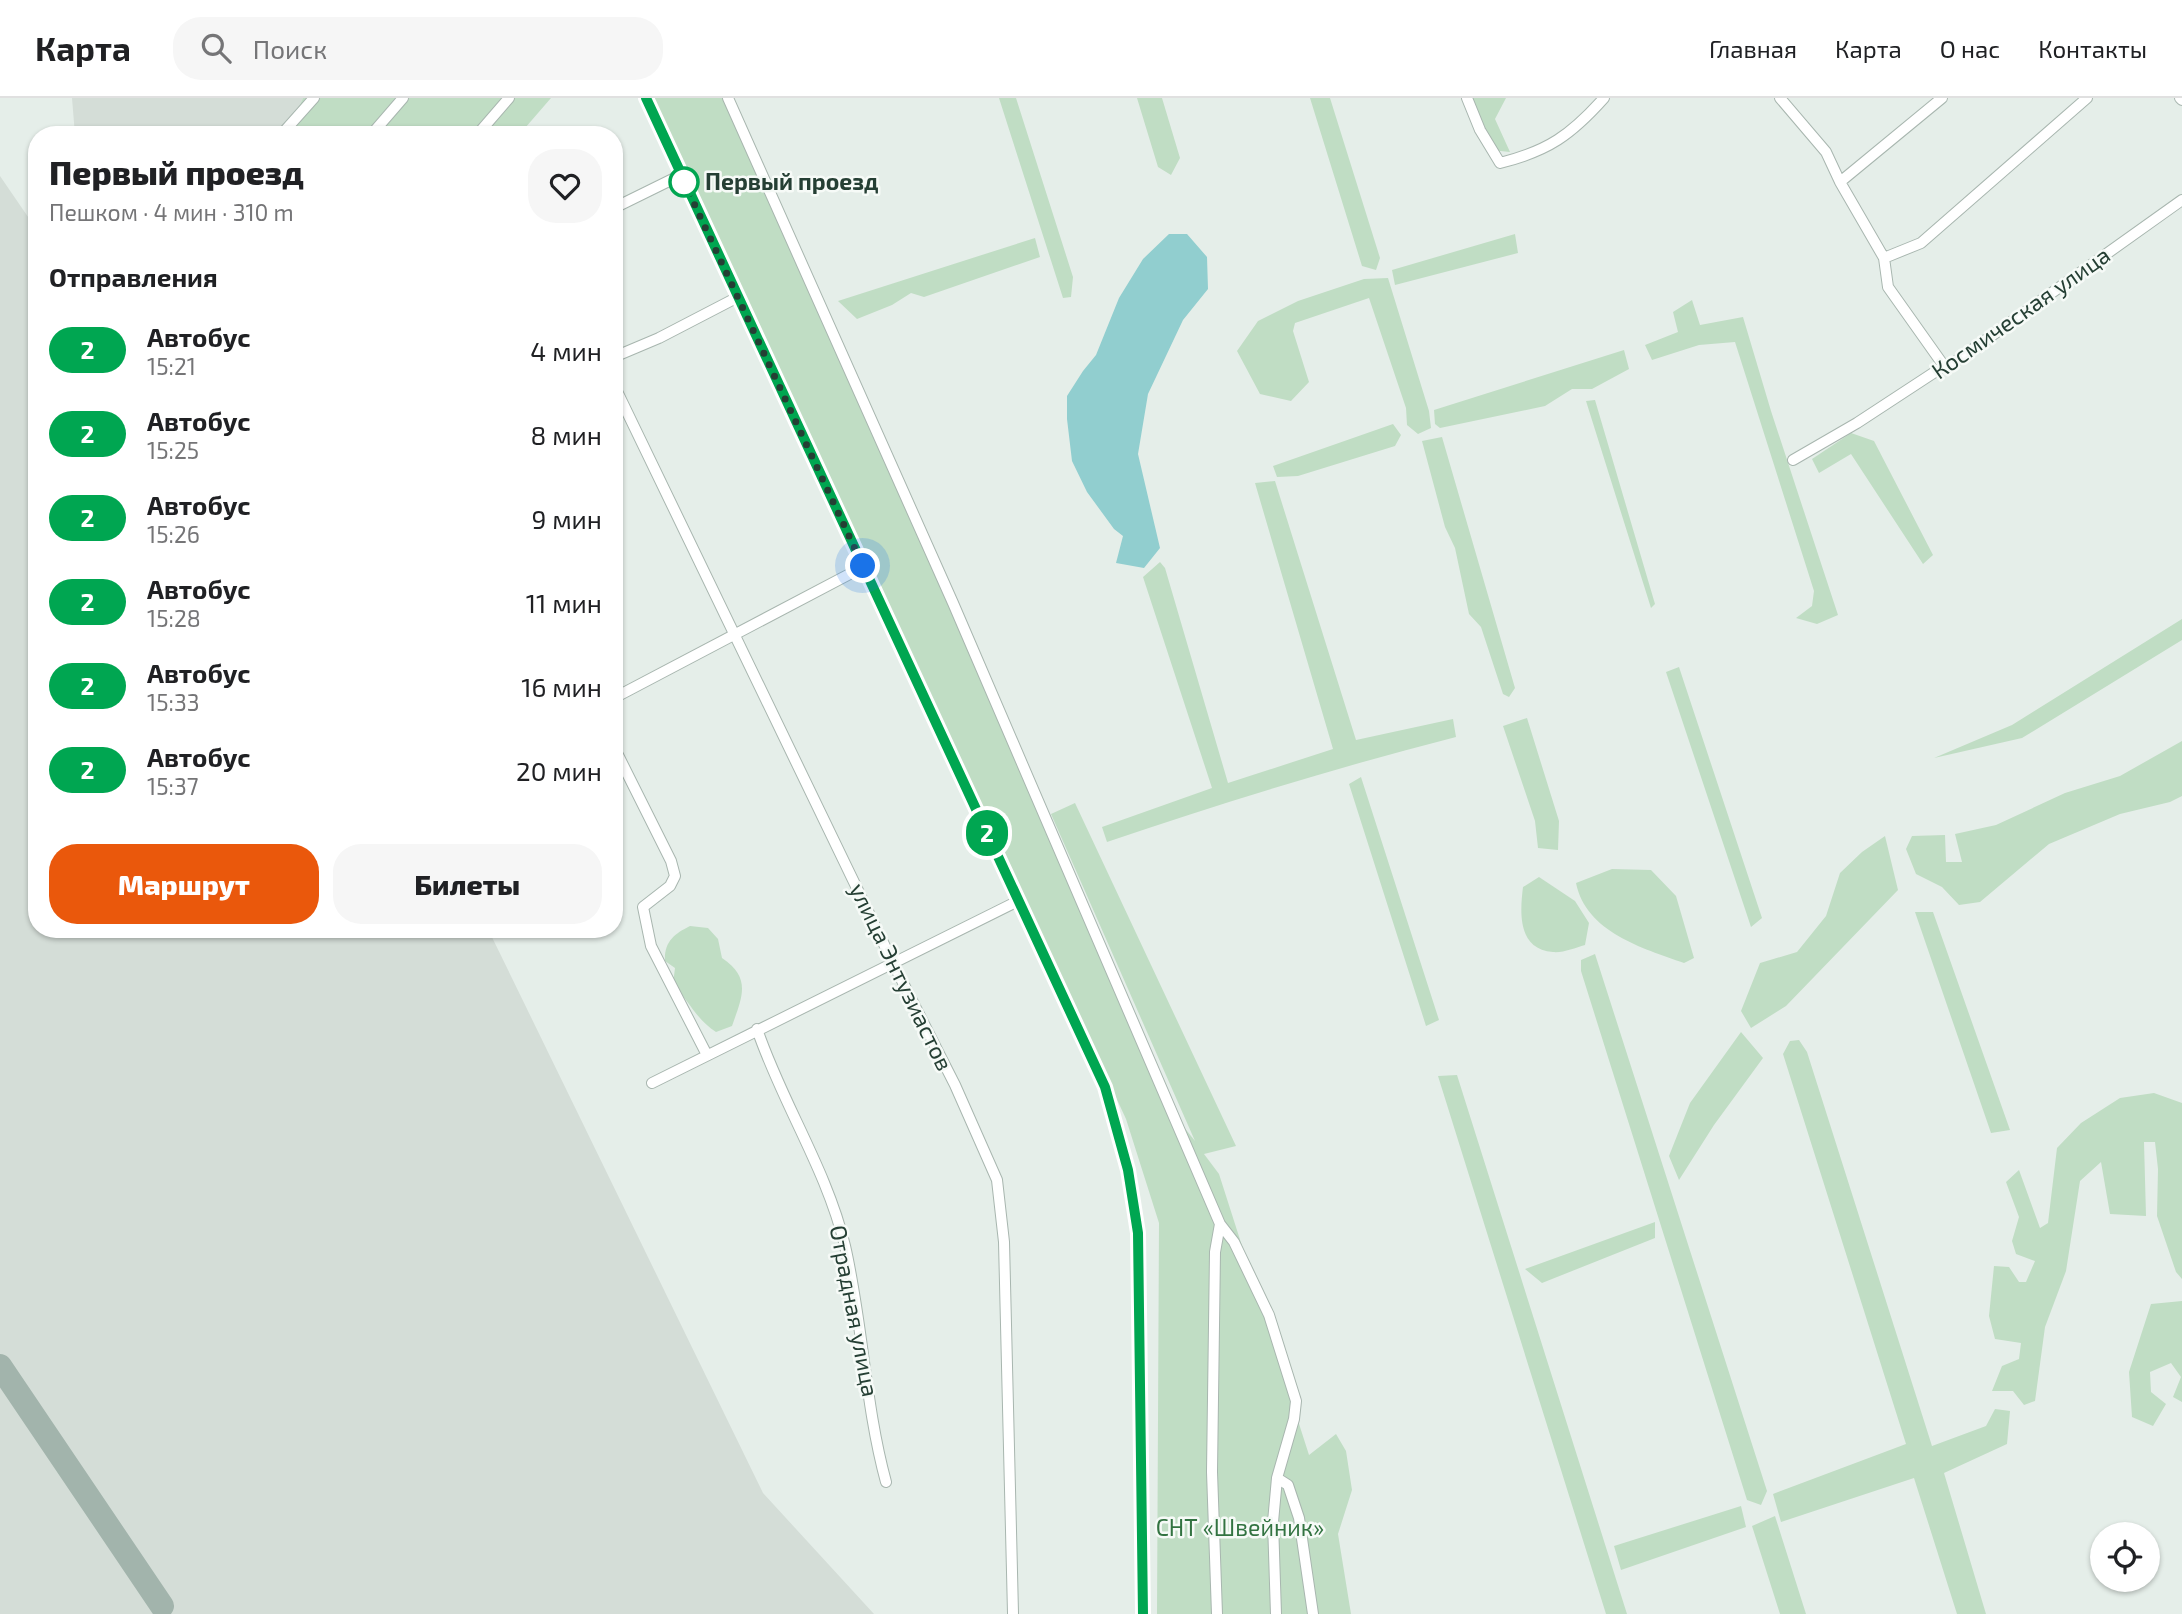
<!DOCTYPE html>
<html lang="ru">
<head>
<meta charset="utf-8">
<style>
	:root { --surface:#fff; --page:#f6f6f6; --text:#202124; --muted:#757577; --line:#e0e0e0; --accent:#ea580c }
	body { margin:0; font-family:"Exo 2",sans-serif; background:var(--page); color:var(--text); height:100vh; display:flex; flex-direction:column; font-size:26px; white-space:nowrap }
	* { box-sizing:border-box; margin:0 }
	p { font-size:23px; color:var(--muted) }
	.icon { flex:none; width:38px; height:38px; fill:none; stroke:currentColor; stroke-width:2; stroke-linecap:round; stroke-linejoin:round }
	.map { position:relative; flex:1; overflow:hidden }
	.side { position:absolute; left:28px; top:28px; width:595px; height:812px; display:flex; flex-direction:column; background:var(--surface); border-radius:28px; box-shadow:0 2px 5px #0004 }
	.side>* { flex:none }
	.badge { padding:0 14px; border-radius:23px; font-size:24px; line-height:46px }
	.controls { position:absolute; left:2090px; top:1424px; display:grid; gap:14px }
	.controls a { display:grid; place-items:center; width:70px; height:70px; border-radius:50%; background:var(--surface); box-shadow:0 2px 5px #0004; font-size:35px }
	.you { position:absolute; width:35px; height:35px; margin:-18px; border:5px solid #fff; border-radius:50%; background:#1a73e8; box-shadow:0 0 0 10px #1a73e833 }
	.map>.badge { position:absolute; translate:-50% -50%; box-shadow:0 0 0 4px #fff }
	h2 { padding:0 21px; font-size:26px; line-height:63px }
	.round { display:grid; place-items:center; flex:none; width:74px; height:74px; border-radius:28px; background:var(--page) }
	.headline { display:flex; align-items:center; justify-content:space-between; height:119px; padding:0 21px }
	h1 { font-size:33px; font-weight:800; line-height:52px }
	.primary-button { display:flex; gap:14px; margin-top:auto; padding:14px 21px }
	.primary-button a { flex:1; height:80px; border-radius:28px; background:var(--accent); color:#fff; font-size:28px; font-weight:800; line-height:80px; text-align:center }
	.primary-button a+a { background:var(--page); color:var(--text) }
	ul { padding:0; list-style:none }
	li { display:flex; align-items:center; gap:21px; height:84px; padding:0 21px }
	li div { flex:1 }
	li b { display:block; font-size:26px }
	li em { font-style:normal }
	li .badge { min-width:77px; font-weight:700; text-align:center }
	header { display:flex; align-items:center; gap:42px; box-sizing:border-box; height:98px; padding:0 35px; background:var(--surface); border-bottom:2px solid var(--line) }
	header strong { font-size:33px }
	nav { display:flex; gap:38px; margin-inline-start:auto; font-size:24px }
	.search { width:490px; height:63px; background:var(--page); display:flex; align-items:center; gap:18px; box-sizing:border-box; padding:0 24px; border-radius:28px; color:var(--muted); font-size:26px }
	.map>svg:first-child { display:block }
</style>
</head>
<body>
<header>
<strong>Карта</strong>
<div class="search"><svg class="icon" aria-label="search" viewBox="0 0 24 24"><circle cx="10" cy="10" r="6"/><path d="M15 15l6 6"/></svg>Поиск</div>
<nav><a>Главная</a><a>Карта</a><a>О нас</a><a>Контакты</a></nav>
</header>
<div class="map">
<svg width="2182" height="1516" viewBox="0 0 2182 1516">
	<rect width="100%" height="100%" fill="#e5eee9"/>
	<!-- built -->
	<path fill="#d4ddd7" d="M72,0H303L286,37H75Z
		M0,78L37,132V831H488L763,1395L874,1516H0Z"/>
	<!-- green -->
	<path fill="#c0ddc4" d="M303,0H551L519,37H286Z
		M653,0H730L1175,1018L1195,1043L1051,716L1075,705L1236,1048L1204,1056L1219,1076L1309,1357L1336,1336L1346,1353L1352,1392L1338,1436L1351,1516H1157L1159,1125L1126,1021Z
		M999,0H1016L1073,179L1071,199L1063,200Z
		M1137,0H1162L1180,60L1171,77L1158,69Z
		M1310,0H1330L1380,160L1376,172L1362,168Z
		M1469,0H1506L1495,21L1510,54L1491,52L1483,47Z
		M1515,136L1518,155L1395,187L1392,172Z
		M1035,140L1040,159L924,199L911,195L892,207L857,221L838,203Z
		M1388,180L1429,313L1431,330L1418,336L1407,327L1406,310L1369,200L1295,225L1293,233L1309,284L1291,303L1260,296L1237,253L1258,223L1298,203L1364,181Z
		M1692,202L1700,227L1743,219L1771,313L1838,517L1817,526L1796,520L1812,508L1814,493L1735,244L1699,247L1652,262L1645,247L1678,234L1673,214Z
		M1624,252L1629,271L1592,291H1572L1545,308L1440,330L1435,326L1434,312Z
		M1595,302L1655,506L1651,510L1586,303Z
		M1393,326L1401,337L1395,348L1298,378L1277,379L1273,368Z
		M1851,335L1874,343L1933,457L1923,466L1851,356L1819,375L1812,361Z
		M1442,339L1515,590L1509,599L1503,596L1481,529L1469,516L1455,450L1445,429L1422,343Z
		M1275,383L1356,642L1453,621L1456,639C1338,669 1222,705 1107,744L1102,729L1212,690L1143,479L1160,464L1165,470L1228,685L1333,651L1255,385Z
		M2182,521V542L2022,640L1934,660L2012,627Z
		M1679,569L1762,820L1751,829L1666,574Z
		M1527,620L1559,723L1558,752L1538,750L1535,723L1503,628Z
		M2182,643V698L2170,704L2120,716L2049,746L1980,804L1959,807L1942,789L1916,776L1906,751L1912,738L1945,737L1946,764H1962L1955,736L1996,727L2065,695L2120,678Z
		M1361,679L1439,922L1426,928L1349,686Z
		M1885,738L1898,792L1786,908L1751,930L1741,913L1760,865L1797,854L1826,818L1840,775L1862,754Z
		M1612,771L1651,772L1676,798L1694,860L1684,865C1642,850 1586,834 1576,785Z
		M1539,779L1575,803L1589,825L1585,847C1575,850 1563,855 1553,854C1517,851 1520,814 1523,789Z
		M1915,814H1933L2010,1032L1991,1035Z
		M690,828L708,830L718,841L722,860C752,880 742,899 732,928L716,934C697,922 688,902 673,886L675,870L665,863C664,844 674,836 690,828Z
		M1595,856L1767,1393L1761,1407L1747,1402L1581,873V862Z
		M1741,934L1763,960L1714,1027L1679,1082L1669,1058L1690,1005Z
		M1799,942L1807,954L1932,1348L1986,1328L1995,1311L2010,1313L2007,1346L1944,1375L1986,1516H1957L1914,1380L1781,1424L1773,1396L1906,1346L1783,956L1790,943Z
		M1457,977L1627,1516H1606L1438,978Z
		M2154,995L2182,1005V1181L2176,1174L2157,1118L2158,1071L2155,1044H2144L2146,1118L2110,1116L2101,1064L2080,1083L2066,1173L2045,1229L2035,1303L2024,1307L2013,1293H1992L2002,1268L2019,1261L2021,1245L1995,1241L1989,1218L1994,1168L2009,1169L2019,1184H2026L2035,1163L2016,1156L2012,1143L2019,1119L2006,1084L2019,1072L2040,1130L2048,1125L2057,1050L2081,1025L2120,1000Z
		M1655,1124V1140L1542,1185L1525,1171Z
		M2182,1203V1304L2173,1299L2181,1279L2171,1265L2150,1274L2151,1294L2166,1306L2153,1328L2132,1319L2129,1274L2151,1206Z
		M1741,1408L1746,1429L1621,1472L1614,1448Z
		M1775,1418L1806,1516H1780L1752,1428Z"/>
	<!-- water -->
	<path fill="#91cecf" d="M1169,136H1187L1207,159L1208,191L1183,222L1148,296L1138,356L1160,450L1144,470L1116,465L1123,438L1114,431L1087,394L1072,363L1067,321V298L1083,273L1096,257L1119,200L1143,161Z"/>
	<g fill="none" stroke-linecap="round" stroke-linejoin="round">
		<!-- taxiway -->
		<path stroke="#a2b4ac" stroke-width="24" d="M0,1268L162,1508"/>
		<!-- minor casing -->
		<g stroke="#a8b6af" stroke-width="12">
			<path id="minor" d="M646,0L1105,989L1128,1072L1138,1135L1143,1516
				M728,0L953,505L1220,1126L1215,1154L1212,1374L1217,1516
				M1467,0L1480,32L1500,65C1548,53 1571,37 1604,0
				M1780,0L1826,54L1840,84L1884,160L1888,189L1944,268
				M2180,0L2182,2
				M281,37L314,0
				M371,37L403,0
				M477,37L509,0
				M1840,84L1942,0
				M614,110L681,77
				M1884,160L1921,145L2087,0
				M614,259L659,240L738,199
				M614,287L894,867L955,987L997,1082L1004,1144L1013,1515
				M1793,362L1857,325L1944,268L1952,266L2182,102
				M614,600L863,469
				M614,649L671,763L675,778L670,788L643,809L651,848L707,957
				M757,931C782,1005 827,1072 845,1148C863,1226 865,1307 886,1384
				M652,985L1018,803
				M1220,1126L1234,1144L1269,1217L1296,1303L1294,1321L1277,1380L1273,1424L1276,1516
				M1277,1380L1288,1387L1299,1420L1313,1516"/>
		</g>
		<!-- minor -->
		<use href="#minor" stroke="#fff" stroke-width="10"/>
	</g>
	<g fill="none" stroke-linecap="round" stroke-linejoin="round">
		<!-- line casing -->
		<g stroke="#fff" stroke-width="16">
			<path id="line" d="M646,0L1105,989L1128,1072L1138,1135L1143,1516"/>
		</g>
		<!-- line -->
		<use href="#line" stroke="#00a651" stroke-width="10"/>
		<!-- walk -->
		<path stroke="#253f34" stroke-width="7" stroke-dasharray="0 12.6" d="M684,84L863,468"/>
	</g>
	<!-- markers -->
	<circle fill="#fff" stroke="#00a651" stroke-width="3.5" cx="684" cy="84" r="14"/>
	<g text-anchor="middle" stroke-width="5" stroke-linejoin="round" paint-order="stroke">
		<!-- stop labels -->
		<g font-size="23" font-weight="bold" fill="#253f34" stroke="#f6faf7" text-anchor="start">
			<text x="705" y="92">Первый проезд</text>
		</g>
		<!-- street labels -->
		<g font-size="23" fill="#253f34" stroke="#f6faf7">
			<text transform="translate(2021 215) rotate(-35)" y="8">Космическая улица</text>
			<text transform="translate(901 879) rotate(64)" y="8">улица Энтузиастов</text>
			<text transform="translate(854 1213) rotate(79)" y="8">Отрадная улица</text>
		</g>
		<!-- park labels -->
		<g font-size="23" fill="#327341" stroke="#f6faf7">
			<text x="1240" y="1438">СНТ «Швейник»</text>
		</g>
	</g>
</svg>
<div class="controls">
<a><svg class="icon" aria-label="locate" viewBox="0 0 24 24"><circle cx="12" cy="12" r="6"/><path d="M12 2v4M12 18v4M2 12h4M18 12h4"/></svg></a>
</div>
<div class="you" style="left:863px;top:468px"></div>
<b class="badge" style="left:987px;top:735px;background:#00a651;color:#fff">2</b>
<section class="side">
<div class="headline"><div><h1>Первый проезд</h1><p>Пешком · 4 мин · 310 m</p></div><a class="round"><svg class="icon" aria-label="heart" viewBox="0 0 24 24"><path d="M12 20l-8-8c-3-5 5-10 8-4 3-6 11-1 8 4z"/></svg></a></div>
<h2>Отправления</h2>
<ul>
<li><span class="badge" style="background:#00a651;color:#fff">2</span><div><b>Автобус</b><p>15:21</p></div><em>4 мин</em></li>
<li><span class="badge" style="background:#00a651;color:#fff">2</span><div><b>Автобус</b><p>15:25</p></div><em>8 мин</em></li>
<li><span class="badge" style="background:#00a651;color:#fff">2</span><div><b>Автобус</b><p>15:26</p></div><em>9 мин</em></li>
<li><span class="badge" style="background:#00a651;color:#fff">2</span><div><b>Автобус</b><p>15:28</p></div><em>11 мин</em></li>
<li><span class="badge" style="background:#00a651;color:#fff">2</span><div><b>Автобус</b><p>15:33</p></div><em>16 мин</em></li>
<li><span class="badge" style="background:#00a651;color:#fff">2</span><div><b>Автобус</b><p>15:37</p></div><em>20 мин</em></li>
</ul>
<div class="primary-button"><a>Маршрут</a><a>Билеты</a></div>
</section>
</div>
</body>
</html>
